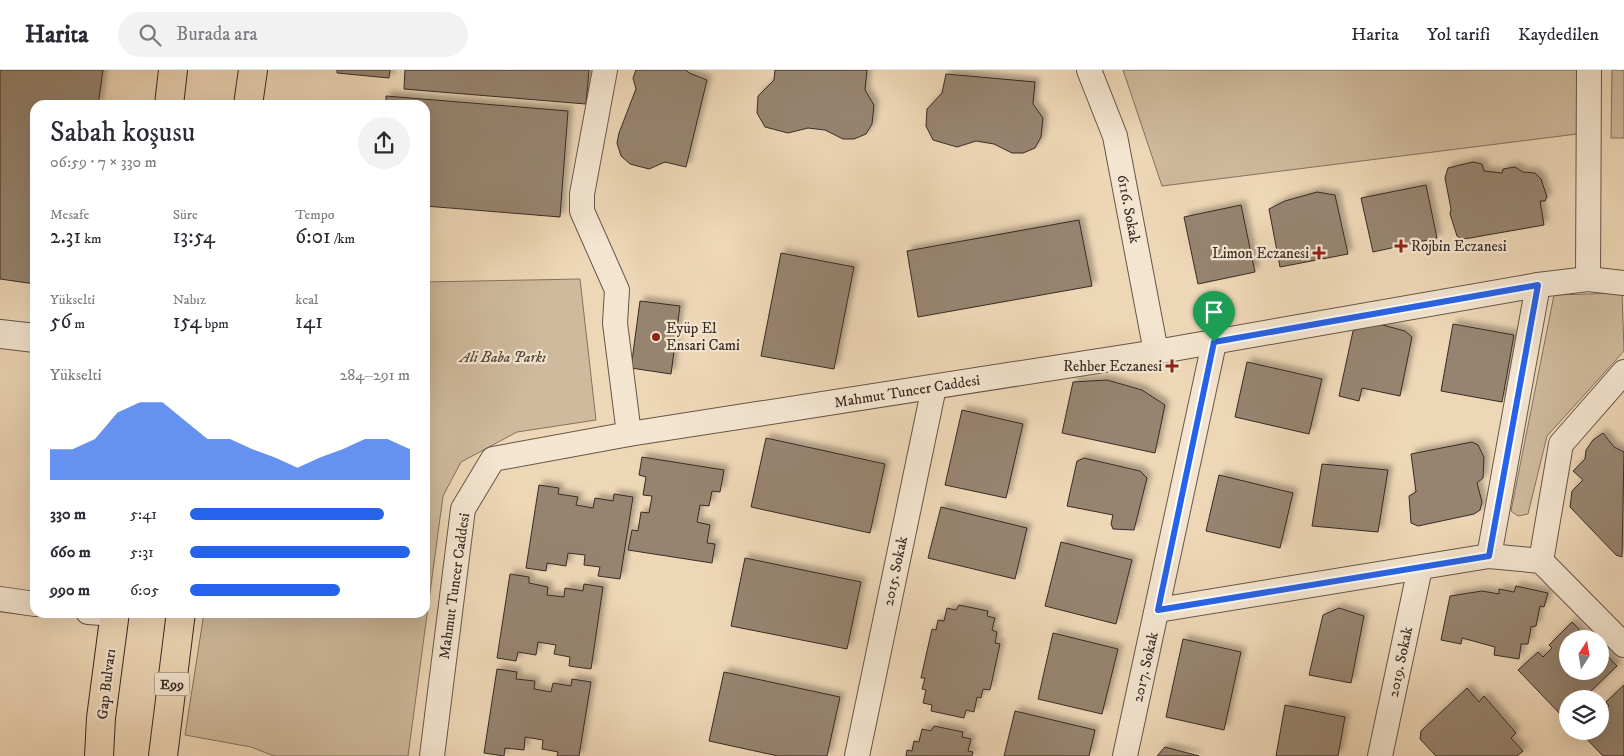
<!DOCTYPE html>
<html lang="tr">
<meta charset="utf-8">
<style>
:root{--surface:#fff;--page:#f2f2f3;--text:#2b2b33;--muted:#7c7c81;--line:#e1e1e2;--accent:#2563eb}
body{margin:0;font-family:"IM FELL DW Pica",serif;background:var(--page);color:var(--text);height:100vh;display:flex;flex-direction:column;font-size:19px;white-space:nowrap}
*{box-sizing:border-box;margin:0}
p{font-size:16px;color:var(--muted)}
.icon{flex:none;width:28px;height:28px;fill:none;stroke:currentColor;stroke-width:2;stroke-linecap:round;stroke-linejoin:round}
.map{position:relative;flex:1;overflow:hidden}
.sheet{position:absolute;left:30px;top:30px;width:400px;height:518px;display:flex;flex-direction:column;background:var(--surface);border-radius:15px;box-shadow:0 5px 20px #0002}
.sheet>*{flex:none}
.needle{width:32px;rotate:12deg}
.buttons{position:absolute;left:1559px;top:560px;display:grid;gap:10px}
.buttons a{display:grid;place-items:center;width:50px;height:50px;border-radius:50%;background:var(--surface);box-shadow:0 5px 20px #0002;font-size:25px}
.pin{position:absolute;display:grid;place-items:center;width:42px;height:42px;color:#fff;margin:-51px -21px;border-radius:50% 50% 50% 0;rotate:-45deg;box-shadow:0 0 5px #0007}
.pin .icon{rotate:45deg}
.round{display:grid;place-items:center;flex:none;width:52px;height:52px;border-radius:26px;background:var(--page)}
.overview{display:flex;align-items:center;justify-content:space-between;height:85px;padding:0 20px}
h1{font-size:28px;font-weight:600;line-height:38px}
.figures{display:grid;grid-template-columns:repeat(3,1fr);gap:8px;height:85px;padding:5px 20px}
.figures div{display:grid;align-content:center}
.figures b{font-size:21px;font-weight:600}
.figures small{font-size:14px;font-weight:400}
.figures p{font-size:14px}
.chart{height:140px;padding:10px 20px}
.chart p{display:flex;justify-content:space-between}
.chart svg{width:100%;height:90px;margin-top:5px;fill:var(--accent);opacity:.7}
ul{padding:0 20px;list-style:none;font-size:16px}
li{display:grid;grid-template-columns:80px 60px 1fr;align-items:center;height:38px}
li i{height:12px;border-radius:6px;background:var(--accent)}
header{display:flex;align-items:center;gap:30px;box-sizing:border-box;height:70px;padding:0 25px;background:var(--surface);border-bottom:1px solid var(--line)}
header strong{font-size:24px}
nav{display:flex;gap:28px;margin-inline-start:auto;font-size:18px}
.search{width:350px;height:45px;background:var(--page);display:flex;align-items:center;gap:12px;box-sizing:border-box;padding:0 18px;border-radius:28px;color:var(--muted);font-size:19px}
.map>svg:first-child{display:block}
.green{fill:#cfba9d;stroke:#847260}
.building{fill:#978470;stroke:#382b24;filter:url(#shadow)}
.lines{fill:none;stroke-linecap:round;stroke-linejoin:round}
.minor-casing{stroke:#665648;stroke-width:26}
.tertiary-casing{stroke:#665648;stroke-width:30}
.trunk-casing{stroke:#382b24;stroke-width:30}
.minor{stroke:#f4e5d0;stroke-width:24}
.tertiary{stroke:#f4e5d0;stroke-width:28}
.trunk{stroke:#eed7b6;stroke-width:28}
.route-casing{stroke:#fff;stroke-width:10}
.route{stroke:#2563eb;stroke-width:6}
.poi-dot{fill:#8f2418;stroke:#f4e5d0;stroke-width:2}
.labels{text-anchor:middle;stroke-width:4.5;stroke-linejoin:round;paint-order:stroke}
.shield{fill:#f4e5d0;stroke:#706358;stroke-width:1}
.shield-label{font-size:14px;font-weight:bold;fill:#382b24}
.street-label{font-size:15px;fill:#382b24;stroke:#f4e5d0}
.poi-label{font-size:15px;fill:#382b24;stroke:#f4e5d0;text-anchor:start}
.park-label{font-size:15px;font-style:italic;fill:#56483c;stroke:#f4e5d0}
</style>
<header>
<strong>Harita</strong>
<div class="search"><svg class="icon" aria-label="search" viewBox="0 0 24 24"><circle cx="10" cy="10" r="6"/><path d="M15 15l6 6"/></svg>Burada ara</div>
<nav><a>Harita</a><a>Yol tarifi</a><a>Kaydedilen</a></nav>
</header>
<div class="map">
<svg width="1624" height="686" viewBox="0 0 1624 686">
<defs>
<filter id="shadow"><feDropShadow dx="4.5" dy="-4.5" stdDeviation="2.5" flood-color="#0004"/></filter>
</defs>
<rect width="100%" height="100%" fill="#eed7b6"/>
<filter id="stains"><feTurbulence type="fractalNoise" baseFrequency=".004" numOctaves="4"/><feColorMatrix values="0 0 0 0 .2 0 0 0 0 .09 0 0 0 0 .02 0 0 0 .5 -.17"/></filter>
<radialGradient id="worn" r=".72"><stop offset=".6" stop-color="#630" stop-opacity="0"/><stop offset="1" stop-color="#630" stop-opacity=".3"/></radialGradient>
<g class="green">
<path d="M1123 0H1577V64L1162 116Z"/>
<path d="M1612 0H1624V68H1611Z"/>
<path d="M580 209 596 350 517 362 461 392 443 426 408 686H274L251 677 185 665 204 543 425 542V212Z"/>
<path d="M1622 223 1624 281 1547 366 1528 444 1518 446 1511 441 1554 225Z"/>
</g>
<g class="building">
<path d="M0 0H103L98 35H35V214L0 209Z"/>
<path d="M337 0H390L389 8 337 3Z"/>
<path d="M405 0H589L586 34 404 19Z"/>
<path d="M636 0H686L689 3 707 10 686 97 665 92 649 99 630 94 621 86 617 73 619 63 636 19 633 8Z"/>
<path d="M775 0H867L865 20 874 35 872 54 866 64 854 69H843L825 60 808 58 788 63 765 57 757 43 758 26 774 10Z"/>
<path d="M946 4 1035 12 1033 34 1043 48 1041 67 1035 78 1023 83H1012L994 74 976 71 957 77 933 70 926 56 927 39 942 23Z"/>
<path d="M386 26 568 41 560 147 425 136V35H386Z"/>
<path d="M1473 92 1482 94 1484 101 1502 103 1503 99 1515 97 1523 102 1535 103 1541 109 1547 127 1545 131H1540L1544 155 1470 168 1462 169 1457 166 1450 144 1451 139 1445 108 1448 98Z"/>
<path d="M1426 115 1437 168 1373 182 1361 128Z"/>
<path d="M1317 122 1335 125 1348 184 1280 197 1269 139 1285 131Z"/>
<path d="M1241 135 1255 202 1198 214 1184 147Z"/>
<path d="M1079 150 1092 216 918 247 907 181Z"/>
<path d="M781 183 854 197 834 299 761 286Z"/>
<path d="M640 231 680 236 671 304 631 298Z"/>
<path d="M1379 254 1405 261 1412 267 1400 326 1362 318 1359 331 1339 326 1353 261 1364 256Z"/>
<path d="M1453 254 1514 265 1502 332 1441 321Z"/>
<path d="M1247 292 1322 309 1309 364 1235 347Z"/>
<path d="M1107 310 1142 320 1165 335 1155 383 1062 363 1073 312Z"/>
<path d="M962 340 1023 354 1006 428 945 415Z"/>
<path d="M1603 363 1614 377 1624 382 1622 487 1616 485 1570 437 1572 421 1583 410 1573 401 1585 389 1586 380 1593 370Z"/>
<path d="M766 368 885 394 870 463 751 437Z"/>
<path d="M1472 372 1478 375 1484 387 1483 408 1477 413 1482 432 1480 440 1474 444 1418 456 1411 453 1409 426 1416 422 1411 384Z"/>
<path d="M642 387 724 400 720 422 712 421 709 436 700 435 697 452 710 455 707 473 715 474 712 493 628 480 632 460 638 461 641 442 649 443 652 426 643 425 646 407 639 405Z"/>
<path d="M1084 388 1140 401 1147 408 1134 460 1113 459 1111 454 1113 445 1067 436 1077 391Z"/>
<path d="M1322 394 1388 400 1378 462 1312 456Z"/>
<path d="M1219 405 1293 423 1280 478 1206 461Z"/>
<path d="M539 415 559 418 558 424 578 427 576 435 593 438 595 428 613 431 614 424 633 427 620 509 598 506 600 497 584 495 585 485 568 483 566 496 547 493 546 501 526 498Z"/>
<path d="M941 437 1027 458 1015 509 928 488Z"/>
<path d="M1061 472 1132 490 1116 554 1045 536Z"/>
<path d="M745 488 861 512 847 579 731 556Z"/>
<path d="M510 504 529 507V513L548 517 547 525 564 527 565 518 583 521 584 514 603 517 591 599 569 596 570 587 554 584 556 575 538 572 536 585 518 582 516 591 497 588Z"/>
<path d="M1516 516 1548 523 1544 537 1540 536 1536 556 1531 557 1528 574H1521L1519 589 1494 585 1495 577 1462 568 1461 574 1441 570 1450 526 1482 521 1499 524V519L1514 522Z"/>
<path d="M959 535 988 541 987 546 995 548 992 560 997 562 995 573 1000 574 990 620 983 619 981 628 977 627 974 642 966 640 964 648 931 641 932 635 923 633 926 620 922 619 925 608H921L932 559 936 560 938 550 944 551 947 538 956 540Z"/>
<path d="M1339 538 1364 546 1351 613 1309 605 1323 545Z"/>
<path d="M1572 552 1588 569H1568V601H1600V578L1617 596 1586 626 1581 620 1572 629H1568V641L1562 646 1518 600 1538 582 1543 587 1552 578 1549 575Z"/>
<path d="M1053 563 1118 579 1102 644 1038 629Z"/>
<path d="M1183 569 1241 582 1224 660 1166 647Z"/>
<path d="M497 599 517 602 516 609 535 611 534 619 551 622 553 613 571 616 572 609 591 612 579 686H557L558 682 542 679 543 670 525 667 524 680 505 678 504 686 484 683Z"/>
<path d="M724 602 840 627 827 686H778L709 671Z"/>
<path d="M1624 615V686H1603L1579 661H1600V644L1609 636 1606 632Z"/>
<path d="M1467 618 1479 632 1484 626 1516 663 1511 668 1523 681 1517 686H1436L1420 669 1421 661Z"/>
<path d="M1285 635 1345 647 1338 686H1276Z"/>
<path d="M1015 641 1095 660 1089 686H1004Z"/>
<path d="M934 656 963 662 962 667 971 669 968 681 973 682 972 686H906L907 680 912 681 914 671 919 672 922 659 931 661Z"/>
<path d="M1165 677 1199 686H1157Z"/>
</g>
<g class="lines">
<g class="minor-casing">
<g id="minor">
<path d="M605 0 582 124V141L617 220 615 253 629 364"/>
<path d="M1089 0 1115 66 1156 282"/>
<path d="M1588 209 1589 0"/>
<path d="M1489 486 1538 215"/>
<path d="M1541 491 1561 374 1624 302"/>
<path d="M0 529 35 534"/>
<path d="M1158 540 1489 486 1541 491 1624 575"/>
<path d="M88 542 115 544"/>
<path d="M432 686 463 439 493 389 629 364 1156 282 1538 215 1588 209 1624 213"/>
<path d="M857 686 934 317"/>
<path d="M1125 686 1214 273"/>
<path d="M1380 686 1420 498"/>
</g>
</g>
<g class="tertiary-casing">
<path id="tertiary" d="M0 264 35 268"/>
</g>
<g class="trunk-casing">
<g id="trunk">
<path d="M169 35 173 0"/>
<path d="M248 35 253 0"/>
<path d="M99 686 101 648 115 542"/>
<path d="M163 686 181 542"/>
</g>
</g>
<use href="#minor" class="minor"/>
<use href="#tertiary" class="tertiary"/>
<use href="#trunk" class="trunk"/>
</g>
<g class="lines">
<g class="route-casing">
<path id="route" d="M1538 215 1489 486 1158 540 1214 272Z"/>
</g>
<use href="#route" class="route"/>
</g>
<g class="poi-dot">
<path d="M1398.5 168.5h5v5h5v5h-5v5h-5v-5h-5v-5h5z"/>
<path d="M1316.5 175.5h5v5h5v5h-5v5h-5v-5h-5v-5h5z"/>
<circle cx="656" cy="267" r="5"/>
<path d="M1169.5 288.5h5v5h5v5h-5v5h-5v-5h-5v-5h5z"/>
</g>
<g class="labels">
<rect class="shield" x="154.5" y="602.5" width="35" height="23" rx="4"/>
<g class="shield-label">
<text x="172" y="619">E99</text>
</g>
<g class="street-label">
<text transform="translate(1129 139) rotate(79)" y="5">6116. Sokak</text>
<text transform="translate(907 321) rotate(-9)" y="5">Mahmut Tuncer Caddesi</text>
<text transform="translate(895 501) rotate(-78)" y="5">2015. Sokak</text>
<text transform="translate(454 516) rotate(-82)" y="5">Mahmut Tuncer Caddesi</text>
<text transform="translate(1400 592) rotate(-78)" y="5">2019. Sokak</text>
<text transform="translate(1145 597) rotate(-77)" y="5">2017. Sokak</text>
<text transform="translate(106 614) rotate(-83)" y="5">Gap Bulvarı</text>
</g>
<g class="poi-label">
<text x="1411" y="181">Rojbin Eczanesi</text>
<text x="1309" y="188" text-anchor="end">Limon Eczanesi</text>
<text x="666" y="263">Eyüp El<tspan x="666" dy="17">Ensari Cami</tspan></text>
<text x="1162" y="301" text-anchor="end">Rehber Eczanesi</text>
</g>
<g class="park-label">
<text x="503" y="292">Ali Baba Parkı</text>
</g>
</g>
<rect width="100%" height="100%" filter="url(#stains)"/>
<rect width="100%" height="100%" fill="url(#worn)"/>
</svg>
<div class="buttons">
<a><svg class="needle" viewBox="-14 -14 28 28"><path d="M0-13l5 13h-10z" fill="#e53935"/><path d="M0 13l5-13h-10z" fill="#7c7c81"/></svg></a>
<a><svg class="icon" aria-label="layers" viewBox="0 0 24 24"><path d="M12 4l9 5-9 5-9-5zM3 14l9 5 9-5"/></svg></a>
</div>
<div class="pin" style="left:1214px;top:272px;background:#1e9e55"><svg class="icon" aria-label="arrive" viewBox="0 0 24 24"><path d="M6 21V4h12l-3 4 3 4H6"/></svg></div>
<section class="sheet">
<div class="overview"><div><h1>Sabah koşusu</h1><p>06:59 · 7 × 330 m</p></div><a class="round"><svg class="icon" aria-label="share" viewBox="0 0 24 24"><path d="M12 15V3M7 8l5-5 5 5M5 13v7h14v-7"/></svg></a></div>
<div class="figures">
<div><p>Mesafe</p><b>2.31<small> km</small></b></div>
<div><p>Süre</p><b>13:54</b></div>
<div><p>Tempo</p><b>6:01<small> /km</small></b></div>
</div>
<div class="figures">
<div><p>Yükselti</p><b>56<small> m</small></b></div>
<div><p>Nabız</p><b>154<small> bpm</small></b></div>
<div><p>kcal</p><b>141</b></div>
</div>
<div class="chart"><p><span>Yükselti</span>284–291 m</p>
<svg viewBox="0 0 160 44" preserveAspectRatio="none"><path d="M0 44V29L10 29L20 24L30 11L40 6L50 6L60 15L70 24L80 24L90 29L100 33L110 38L120 33L130 29L140 24L150 24L160 29V44z"/></svg>
</div>
<ul>
<li><b>330 m</b>5:41<i style="width:88%"></i></li>
<li><b>660 m</b>5:31<i style="width:100%"></i></li>
<li><b>990 m</b>6:05<i style="width:68%"></i></li>
</ul>
</section>
</div>
